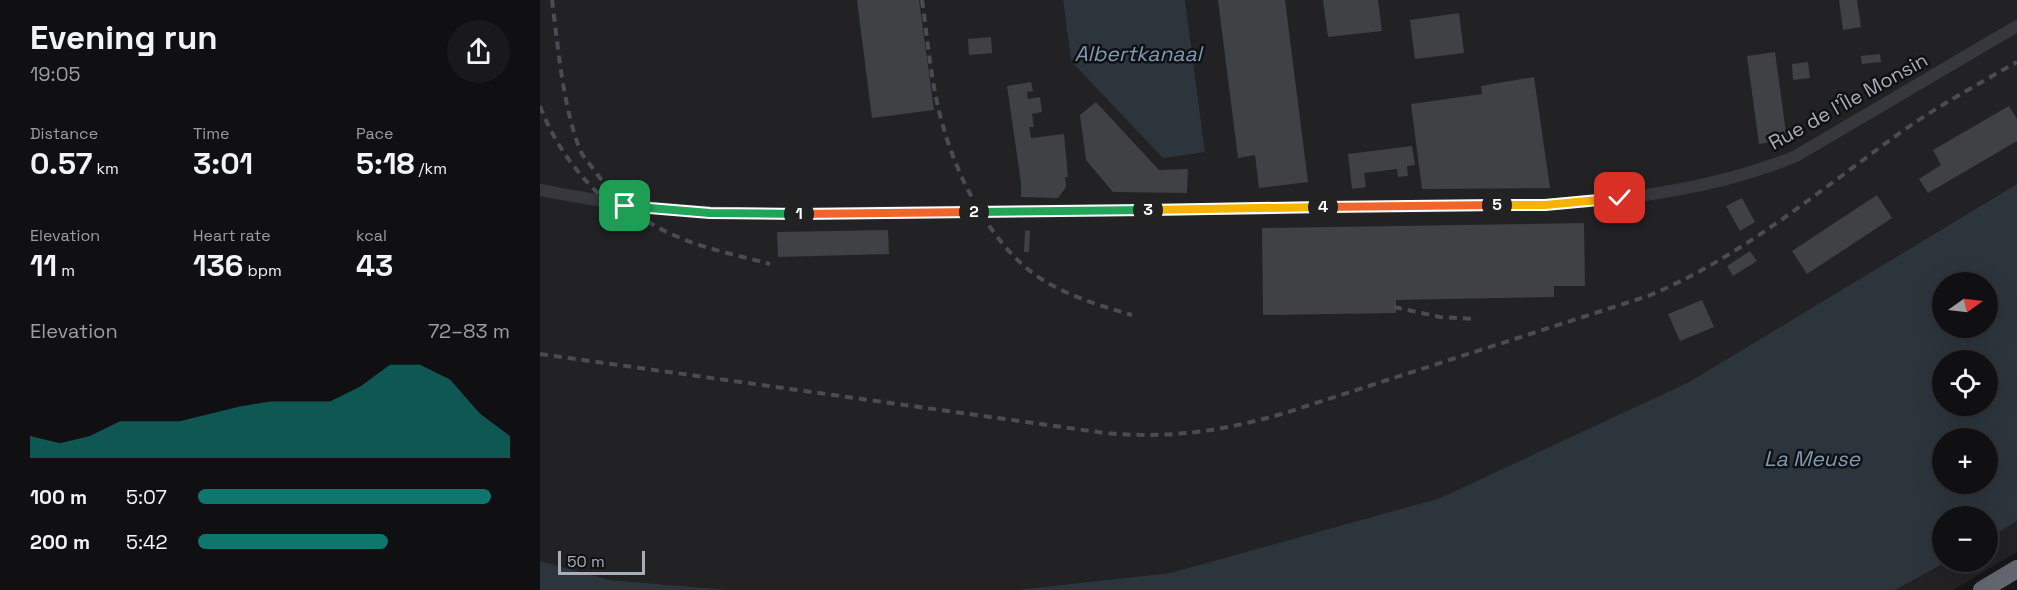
<!DOCTYPE html>
<meta charset="utf-8">
<style>
:root{--surface:#101012;--page:#19191b;--text:#f1f3f6;--muted:#9c9d9f;--line:#303032;--accent:#0f766e}
body{margin:0;font-family:"Space Grotesk",sans-serif;background:var(--page);color:var(--text);height:100vh;display:flex;flex-direction:column;font-size:22px;white-space:nowrap}
*{box-sizing:border-box;margin:0}
p{font-size:20px;color:var(--muted)}
.icon{flex:none;width:33px;height:33px;fill:none;stroke:currentColor;stroke-width:2;stroke-linecap:round;stroke-linejoin:round}
.map{position:relative;flex:1;overflow:hidden}
.sheet{display:flex;flex-direction:column;background:var(--surface);width:540px}
.sheet>*{flex:none}
.needle{width:39px;rotate:76deg}
.fabs{position:absolute;left:1392px;top:272px;display:grid;gap:12px}
.fabs a{display:grid;place-items:center;width:66px;height:66px;border-radius:50%;background:var(--surface);box-shadow:0 6px 24px #0002,0 0 0 2px var(--line);font-size:30px}
.scale{position:absolute;left:18px;bottom:15px;width:87px;box-sizing:border-box;padding-left:6px;border:3px solid #a8adb8;border-top:0;font-size:16px;line-height:21px;white-space:nowrap;color:#a8adb8;-webkit-text-stroke:4px #111113;paint-order:stroke}
.pin{position:absolute;display:grid;place-items:center;width:51px;height:51px;color:#fff;margin:-26px;border-radius:12px;box-shadow:0 3px 9px #0006}
.km{position:absolute;width:30px;height:30px;margin:-15px;border-radius:50%;background:#222;color:#fff;font-size:16px;line-height:30px;text-align:center}
.round{display:grid;place-items:center;flex:none;width:63px;height:63px;border-radius:32px;background:var(--page)}
.summary{display:flex;align-items:center;justify-content:space-between;height:102px;padding:0 30px}
h1{font-size:33px;font-weight:700;line-height:45px}
.stats{display:grid;grid-template-columns:repeat(3,1fr);gap:9px;height:102px;padding:6px 30px}
.stats div{display:grid;align-content:center}
.stats b{font-size:30px;font-weight:700}
.stats small{font-size:16px;font-weight:400}
.stats p{font-size:16px}
.chart{height:168px;padding:12px 30px}
.chart p{display:flex;justify-content:space-between}
.chart svg{width:100%;height:108px;margin-top:6px;fill:var(--accent);opacity:.7}
ul{padding:0 30px;list-style:none;font-size:20px}
li{display:grid;grid-template-columns:96px 72px 1fr;align-items:center;height:45px}
li i{height:15px;border-radius:8px;background:var(--accent)}
main{display:flex;flex:1;min-height:0}
.map>svg:first-child{display:block}
.built{fill:#222225}
.water{fill:#2c353c;fill-rule:evenodd}
.building{fill:#404145}
.lines{fill:none;stroke-linecap:round;stroke-linejoin:round}
.minor{stroke:#37383d;stroke-width:12}
.highway{stroke:#63666e;stroke-width:18}
.rail{stroke:#4a4c52;stroke-width:4;stroke-dasharray:8 6;stroke-linecap:butt}
.split-1-casing{stroke:#fff;stroke-width:12}
.split-2-casing{stroke:#fff;stroke-width:12}
.split-3-casing{stroke:#fff;stroke-width:12}
.split-4-casing{stroke:#fff;stroke-width:12}
.split-5-casing{stroke:#fff;stroke-width:12}
.split-6-casing{stroke:#fff;stroke-width:12}
.split-1{stroke:#22a559;stroke-width:8}
.split-2{stroke:#f0652b;stroke-width:8}
.split-3{stroke:#22a559;stroke-width:8}
.split-4{stroke:#f5b400;stroke-width:8}
.split-5{stroke:#f0652b;stroke-width:8}
.split-6{stroke:#f5b400;stroke-width:8}
.labels{text-anchor:middle;stroke-width:5;stroke-linejoin:round;paint-order:stroke}
.street-label{font-size:20px;fill:#a8adb8;stroke:#111113}
.water-label{font-size:21px;font-style:italic;fill:#7f9bb3;stroke:#111113}
</style>
<main>
<section class="sheet">
<div class="summary"><div><h1>Evening run</h1><p>19:05</p></div><a class="round"><svg class="icon" aria-label="share" viewBox="0 0 24 24"><path d="M12 15V3M7 8l5-5 5 5M5 13v7h14v-7"/></svg></a></div>
<div class="stats">
<div><p>Distance</p><b>0.57<small> km</small></b></div>
<div><p>Time</p><b>3:01</b></div>
<div><p>Pace</p><b>5:18<small> /km</small></b></div>
</div>
<div class="stats">
<div><p>Elevation</p><b>11<small> m</small></b></div>
<div><p>Heart rate</p><b>136<small> bpm</small></b></div>
<div><p>kcal</p><b>43</b></div>
</div>
<div class="chart"><p><span>Elevation</span>72–83 m</p>
<svg viewBox="0 0 160 44" preserveAspectRatio="none"><path d="M0 44V35L10 38L20 35L30 29L40 29L50 29L60 26L70 23L80 21L90 21L100 21L110 15L120 6L130 6L140 12L150 26L160 35V44z"/></svg>
</div>
<ul>
<li><b>100 m</b>5:07<i style="width:94%"></i></li>
<li><b>200 m</b>5:42<i style="width:61%"></i></li>
</ul>
</section>
<div class="map">
<svg width="1477" height="590" viewBox="0 0 1477 590">
<rect width="100%" height="100%" fill="#161618"/>
<g class="built">
<path d="M0 0H523L531 62 665 152 645 0H1477V184L1149 382 900 498 630 573 475 590H189L70 580 0 561Z"/>
<path d="M1477 521V552L1413 590H1355L1408 561H1448V539Z"/>
</g>
<g class="water">
<path d="M523 0H645L665 152 623 158 531 61Z"/>
<path d="M1477 184V521L1448 539V516H1402V561H1408L1355 590H475L630 573 900 498 1149 382ZM1402 282H1448V327H1402ZM1402 360H1448V405H1402ZM1402 438H1448V483H1402Z"/>
<path d="M0 561 70 580 189 590H0Z"/>
</g>
<g class="building">
<path d="M317 0H379L394 110 332 118Z"/>
<path d="M678 0H745L768 182 719 188 715 155 698 158Z"/>
<path d="M783 0H838L842 31 788 37Z"/>
<path d="M1299 0H1317L1321 27 1303 30Z"/>
<path d="M919 13 924 53 875 59 870 20Z"/>
<path d="M451 37 452 53 429 55 428 39Z"/>
<path d="M1235 52 1247 140 1219 144 1207 56Z"/>
<path d="M1340 54 1341 62 1322 64 1321 56Z"/>
<path d="M1268 62 1270 78 1253 80 1252 64Z"/>
<path d="M994 77 1010 188 882 189 871 104 942 94 941 86Z"/>
<path d="M491 82 493 91 487 92 488 99 500 97 502 112 492 114 494 127H489L491 138 524 134 528 177H525L526 187 518 198 481 197V183L467 86Z"/>
<path d="M556 102 619 170 648 169 647 193 573 192 546 160 540 115Z"/>
<path d="M1469 106 1477 119V141L1388 193 1379 179 1401 165 1393 150Z"/>
<path d="M872 146 875 165 867 166 868 176 858 177 857 169 824 173 826 187 812 189 808 154Z"/>
<path d="M1337 195 1352 218 1267 274 1252 251Z"/>
<path d="M1202 198 1215 222 1200 231 1186 206Z"/>
<path d="M1044 223 1045 286H1014V297L856 300V313L723 315 722 228Z"/>
<path d="M348 230 349 254 238 257 237 232Z"/>
<path d="M485 230 490 231 489 252H484Z"/>
<path d="M1210 251 1217 261 1193 276 1187 266Z"/>
<path d="M1162 300 1174 327 1140 341 1128 314Z"/>
</g>
<g class="lines">
<path class="minor" d="M0 190C74 205 147 213 223 214L1005 205C1091 199 1176 189 1256 156L1477 26"/>
<path class="highway" d="M1442 590 1477 569"/>
<g class="rail">
<path d="M12 0C18 46 23 109 41 152 44 158 50 164 54 170 77 202 106 225 143 239 170 250 201 256 230 264"/>
<path d="M382 0C388 42 391 85 403 126 418 180 454 250 503 280 531 297 561 306 592 315"/>
<path d="M0 106C18 154 52 194 94 222"/>
<path d="M854 307 900 317 937 319"/>
<path d="M0 354 565 433C629 439 683 431 745 413L1108 296C1198 259 1275 194 1353 138 1392 109 1435 86 1477 62"/>
</g>
</g>
<g class="lines">
<g class="split-1-casing">
<path id="split-1" d="M85 206 170 213 259 214"/>
</g>
<g class="split-2-casing">
<path id="split-2" d="M259 214 434 212"/>
</g>
<g class="split-3-casing">
<path id="split-3" d="M434 212 608 210"/>
</g>
<g class="split-4-casing">
<path id="split-4" d="M608 210 783 207"/>
</g>
<g class="split-5-casing">
<path id="split-5" d="M783 207 957 205"/>
</g>
<g class="split-6-casing">
<path id="split-6" d="M957 205H1005L1080 198"/>
</g>
<use href="#split-1" class="split-1"/>
<use href="#split-2" class="split-2"/>
<use href="#split-3" class="split-3"/>
<use href="#split-4" class="split-4"/>
<use href="#split-5" class="split-5"/>
<use href="#split-6" class="split-6"/>
</g>
<g class="labels">
<g class="street-label">
<text transform="translate(1308 101) rotate(-29)" y="7">Rue de l'Île Monsin</text>
</g>
<g class="water-label">
<text x="598" y="61">Albertkanaal</text>
<text x="1272" y="466">La Meuse</text>
</g>
</g>
</svg>
<div class="fabs">
<a><svg class="needle" viewBox="-14 -14 28 28"><path d="M0-13l5 13h-10z" fill="#e53935"/><path d="M0 13l5-13h-10z" fill="#9c9d9f"/></svg></a>
<a><svg class="icon" aria-label="locate" viewBox="0 0 24 24"><circle cx="12" cy="12" r="6"/><path d="M12 2v4M12 18v4M2 12h4M18 12h4"/></svg></a>
<a>+</a>
<a>−</a>
</div>
<div class="scale">50 m</div>
<div class="pin" style="left:85px;top:206px;background:#1e9e55"><svg class="icon" aria-label="arrive" viewBox="0 0 24 24"><path d="M6 21V4h12l-3 4 3 4H6"/></svg></div>
<div class="pin" style="left:1080px;top:198px;background:#d93025"><svg class="icon" aria-label="check" viewBox="0 0 24 24"><path d="M5 12l5 5 9-10"/></svg></div>
<b class="km" style="left:259px;top:214px">1</b>
<b class="km" style="left:434px;top:212px">2</b>
<b class="km" style="left:608px;top:210px">3</b>
<b class="km" style="left:783px;top:207px">4</b>
<b class="km" style="left:957px;top:205px">5</b>
</div>
</main>
